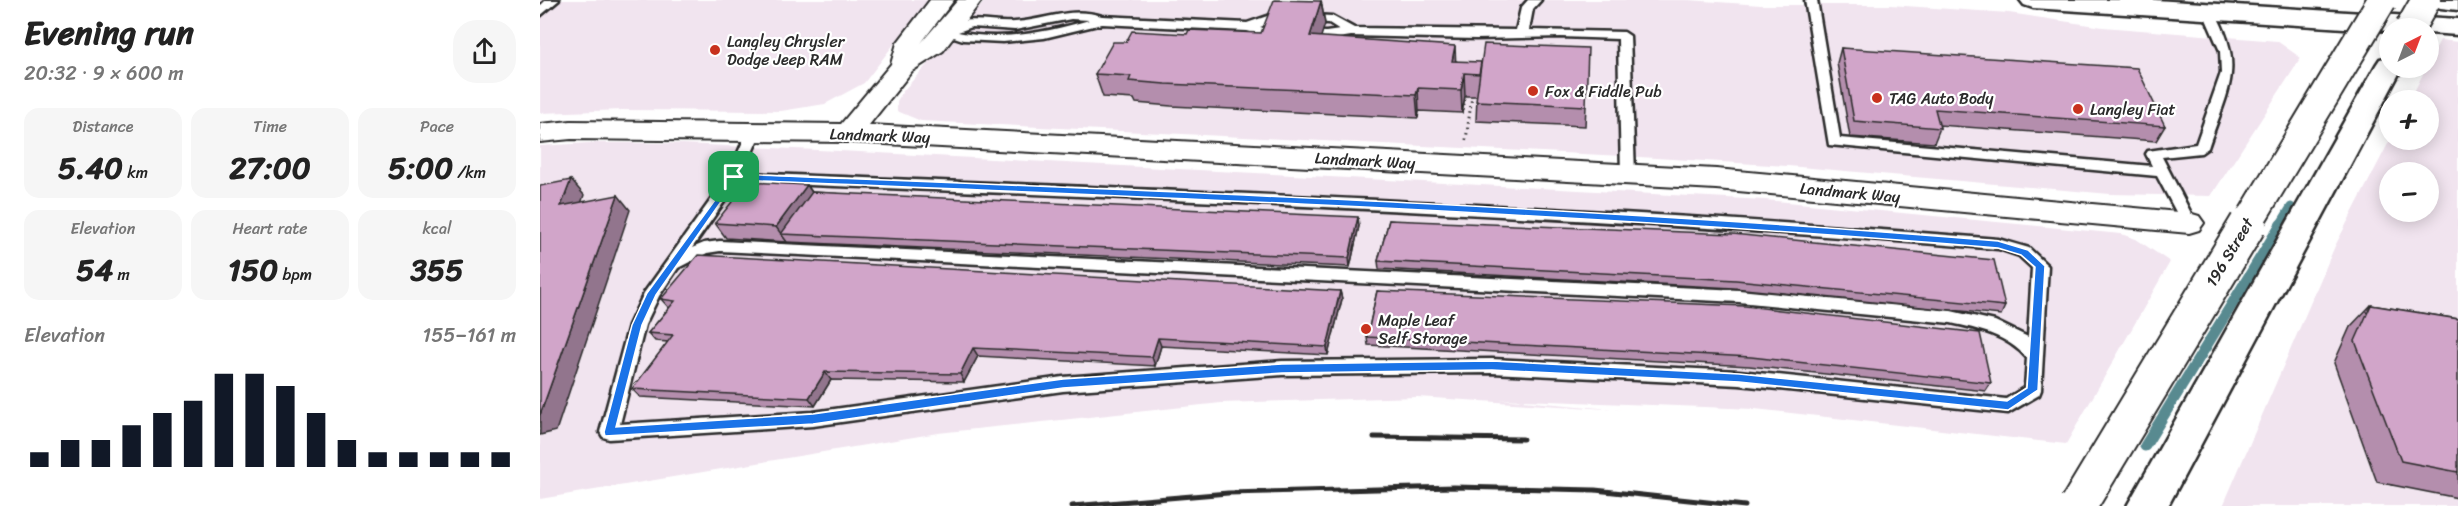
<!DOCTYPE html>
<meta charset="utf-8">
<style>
:root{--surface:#fff;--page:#f6f6f6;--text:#222;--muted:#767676;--accent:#111827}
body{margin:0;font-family:Sriracha,sans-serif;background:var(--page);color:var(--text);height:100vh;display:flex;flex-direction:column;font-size:22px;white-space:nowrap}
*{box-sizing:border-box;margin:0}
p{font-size:20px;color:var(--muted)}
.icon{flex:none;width:33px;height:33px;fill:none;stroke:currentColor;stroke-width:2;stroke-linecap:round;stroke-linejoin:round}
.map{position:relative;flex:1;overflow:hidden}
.sheet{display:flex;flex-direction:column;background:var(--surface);width:540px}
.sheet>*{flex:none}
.needle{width:39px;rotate:42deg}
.buttons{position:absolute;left:1839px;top:18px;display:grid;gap:12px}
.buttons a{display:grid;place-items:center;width:60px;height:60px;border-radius:50%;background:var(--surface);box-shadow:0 3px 15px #0003;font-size:30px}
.pin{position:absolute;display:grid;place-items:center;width:51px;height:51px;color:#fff;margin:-26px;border-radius:12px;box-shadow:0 3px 9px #0006}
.round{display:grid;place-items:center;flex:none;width:63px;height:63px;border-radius:24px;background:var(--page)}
.headline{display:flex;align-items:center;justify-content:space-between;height:102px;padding:0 24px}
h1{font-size:33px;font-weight:700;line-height:45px}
.figures{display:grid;grid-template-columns:repeat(3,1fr);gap:9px;height:102px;padding:6px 24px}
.figures div{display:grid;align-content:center;border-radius:15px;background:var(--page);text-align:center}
.figures b{font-size:30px;font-weight:700}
.figures small{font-size:16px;font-weight:400}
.figures p{font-size:16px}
.chart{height:168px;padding:12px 24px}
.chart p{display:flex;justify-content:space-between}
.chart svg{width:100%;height:108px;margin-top:6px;stroke:var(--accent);stroke-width:6}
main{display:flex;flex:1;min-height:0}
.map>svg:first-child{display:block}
.built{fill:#f1e4ef;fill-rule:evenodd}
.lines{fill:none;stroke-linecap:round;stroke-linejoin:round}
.stream-far1{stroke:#598a90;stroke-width:9}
.stream{stroke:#598a90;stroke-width:11}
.service-casing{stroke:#2b2b2b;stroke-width:5}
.minor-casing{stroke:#2b2b2b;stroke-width:4}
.secondary-casing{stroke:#2b2b2b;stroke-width:5}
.trunk-casing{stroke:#2b2b2b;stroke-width:5}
.path{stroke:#2b2b2b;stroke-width:3;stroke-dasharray:1.5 4;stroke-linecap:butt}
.service{fill:#fff;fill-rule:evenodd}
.minor{fill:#fff;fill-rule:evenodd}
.secondary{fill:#fff;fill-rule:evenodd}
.trunk{fill:#fff;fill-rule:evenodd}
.rail{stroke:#2b2b2b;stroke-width:5}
.secondary-bridge-far1-casing{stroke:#2b2b2b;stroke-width:32;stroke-linecap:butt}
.secondary-bridge-casing{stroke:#2b2b2b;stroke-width:40;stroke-linecap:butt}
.secondary-bridge-far1{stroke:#fff;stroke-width:28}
.secondary-bridge{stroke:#fff;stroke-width:36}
.wall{fill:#b48ead;stroke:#2b2b2b;stroke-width:1.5}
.shaded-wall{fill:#92748d;stroke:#2b2b2b;stroke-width:1.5}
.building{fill:#d1a5c9;stroke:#2b2b2b;stroke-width:1.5}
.route{fill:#1a73e8;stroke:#fff;stroke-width:1.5;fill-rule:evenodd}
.poi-dot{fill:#c8321e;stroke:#fff;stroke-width:2}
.labels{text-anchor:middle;stroke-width:4.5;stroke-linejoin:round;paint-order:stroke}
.poi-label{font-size:16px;fill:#2b2b2b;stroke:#fff;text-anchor:start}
.street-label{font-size:16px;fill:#2b2b2b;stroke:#fff}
</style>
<main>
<section class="sheet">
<div class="headline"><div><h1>Evening run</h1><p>20:32 · 9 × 600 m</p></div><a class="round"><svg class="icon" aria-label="share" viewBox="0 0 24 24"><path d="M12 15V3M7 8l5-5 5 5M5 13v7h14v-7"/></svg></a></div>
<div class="figures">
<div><p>Distance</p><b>5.40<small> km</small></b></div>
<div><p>Time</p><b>27:00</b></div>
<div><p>Pace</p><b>5:00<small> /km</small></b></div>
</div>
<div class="figures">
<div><p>Elevation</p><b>54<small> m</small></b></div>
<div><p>Heart rate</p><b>150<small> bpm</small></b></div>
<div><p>kcal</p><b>355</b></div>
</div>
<div class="chart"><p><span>Elevation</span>155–161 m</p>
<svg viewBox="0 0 160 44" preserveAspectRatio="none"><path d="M5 44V38M15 44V33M25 44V33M35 44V27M45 44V22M55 44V17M65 44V6M75 44V6M85 44V11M95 44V22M105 44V33M115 44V38M125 44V38M135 44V38M145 44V38M155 44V38"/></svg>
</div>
</section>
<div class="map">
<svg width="1918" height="506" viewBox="0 0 1918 506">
<rect width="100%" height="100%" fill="#fff"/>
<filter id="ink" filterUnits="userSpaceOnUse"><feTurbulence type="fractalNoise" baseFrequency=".0167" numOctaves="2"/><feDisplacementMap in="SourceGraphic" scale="12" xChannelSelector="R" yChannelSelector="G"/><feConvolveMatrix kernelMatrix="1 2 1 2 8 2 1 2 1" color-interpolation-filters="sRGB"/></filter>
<g filter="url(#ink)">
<g class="built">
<path d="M0 0H388L324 83 285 104 241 111 83 110 0 113Z"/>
<path d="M446 0H1148L1221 5H1350L1469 13 1563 27 1737 41 1761 58 1671 196 1570 194 1248 166 1083 156 381 121 357 111V101L363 91Z"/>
<path d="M1900 40 1918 42V506H1683L1795 246 1850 140H1888V100H1870ZM1850 172H1888V212H1850Z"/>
<path d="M49 143H121L300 151 1225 200 1581 234 1596 239 1630 262 1526 444 1215 409 959 399 1082 410 877 397 681 403 398 433 0 499V146Z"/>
</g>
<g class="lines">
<path class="stream-far1" d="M1740 225 1751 207"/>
<path class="stream" d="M1605 446 1741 224"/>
<g class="service-casing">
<g id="service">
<path d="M6 0H19L0 16V6Z"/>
<path d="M988 0H1001L993 9 989 30 1084 32 1090 36 1095 174 1093 177 1088 179 1081 174 1078 39 1021 37 936 39 811 36 786 40 727 37 707 31 562 24 504 38 463 42 423 40 399 32C420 12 450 24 475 22 506 20 531 6 562 16L707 23 736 13 792 16 814 28 976 30 981 8ZM531 19 549 20C508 32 460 42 418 32L432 27 475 30ZM737 21 789 23 800 30 786 32 728 29 720 27Z"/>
<path d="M1265 0H1277L1300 138 1612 166 1606 154 1608 151 1656 144 1681 73 1680 51 1663 12 1665 9H1673C1707 67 1687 91 1668 148L1661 153 1622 157 1656 223 1654 227H1644L1617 176 1289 145Z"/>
<path d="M214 128 221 132 203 173C622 190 1040 205 1458 239L1489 248 1508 266 1501 390 1499 395 1468 413 1199 385 952 373 742 375 523 391 273 426 69 439 63 437 60 432 89 325 104 293 188 176 207 132ZM198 182C618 199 1038 215 1458 249L1479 256 1492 268 1488 337 1455 321 1411 311 1199 290 180 241 164 243 152 248ZM180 251 1199 302 1411 323C1439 329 1467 335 1487 358L1485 387 1466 399 1199 371 952 359 742 361 523 377 273 412 80 424 105 325 119 296 138 268 167 253Z"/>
</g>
</g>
<g class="minor-casing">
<path id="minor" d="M390 0H414L381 43 418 0H442L403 51 372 71 329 125 1176 169 1649 213 1659 216 1664 223 1659 230 1649 233 1176 189 308 142 31 139 0 142V124L31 121 301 124 351 64 357 43Z"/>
</g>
<g class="secondary-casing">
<path id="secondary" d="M1850 57V68H1862L1628 506H1587L1836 65 1840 59Z"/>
</g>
<g class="trunk-casing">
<g id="trunk">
<path d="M1480 0H1615L1918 19V35L1888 33V28L1850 31 1493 8 1484 5Z"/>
<path d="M1871 0H1918V10L1875 5Z"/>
</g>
</g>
<path class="path" d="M926 140 932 96"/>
<use href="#service" class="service"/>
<use href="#minor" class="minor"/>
<use href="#secondary" class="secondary"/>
<use href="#trunk" class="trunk"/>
<g class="rail">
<path d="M834 437 983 439"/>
<path d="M532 506 688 493 914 487 1055 490 1205 506"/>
</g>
<g class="secondary-bridge-far1-casing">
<g id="secondary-bridge-far1">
<path d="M1870 28 1886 0"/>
<path d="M1707 225 1842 0"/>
</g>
</g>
<g class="secondary-bridge-casing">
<path id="secondary-bridge" d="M1538 506 1708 224"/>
</g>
<use href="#secondary-bridge-far1" class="secondary-bridge-far1"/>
<use href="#secondary-bridge" class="secondary-bridge"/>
</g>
<g class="wall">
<path d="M781 1 785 24 780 37 916 61 1046 106 1045 126 936 121 937 96H925L922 113 879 111 878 118 631 106 596 103 594 99 563 97 555 74 586 42 647 34 721 33Z"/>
<path d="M1301 48 1625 126 1616 141 1399 125 1400 128 1394 143 1310 137 1297 63Z"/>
<path d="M267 185 272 192 819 226 810 267 247 242 186 238 175 223Z"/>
<path d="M849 220 1465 306 1461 315 1194 288 839 269 838 261Z"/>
<path d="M800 291 802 299 788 355 621 346 615 366 438 356 424 382 291 380 275 406 100 397 92 389 128 342 115 341 108 333 129 308 121 299Z"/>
<path d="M837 291 1451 383 1446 391 1209 366 828 345 827 337Z"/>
<path d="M1831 305 1918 319V498L1837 482 1794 363 1810 327Z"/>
</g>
<g class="shaded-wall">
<path d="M781 1 785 24 774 59 770 36Z"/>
<path d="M915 46 916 68 912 61Z"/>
<path d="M924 73 925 96 922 113 921 90Z"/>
<path d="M878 88 879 111 878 118 876 95Z"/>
<path d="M31 180 44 195 35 221 21 206Z"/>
<path d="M267 185 277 200 241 234 247 242 236 227Z"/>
<path d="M78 195 90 210 16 431 0 435V415Z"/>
<path d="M818 217 819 226 810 267 809 258Z"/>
<path d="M800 291 802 299 788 355 787 347Z"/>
<path d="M618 338 621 346 615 366 612 357Z"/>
<path d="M433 348 438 356 424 382 420 374Z"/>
<path d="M285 372 291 380 275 406 269 398Z"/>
</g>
<g class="building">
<path d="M734 0 781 1 770 36 915 46 912 61 941 62 939 74 924 73 921 90 878 88 876 95 625 84 589 81 591 76 555 74 573 42H586L592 31 647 34 649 30 721 33Z"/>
<path d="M944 44 1048 48 1046 106 936 101Z"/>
<path d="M1301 48 1597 68 1625 126 1395 109 1400 128 1314 121Z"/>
<path d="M31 180 21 206 78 195 0 415V186Z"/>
<path d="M208 182 267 185 236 227 175 223Z"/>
<path d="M272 192 818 217 809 258 241 234Z"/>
<path d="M849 220 1193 234 1454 260 1465 306 1196 280 838 261Z"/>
<path d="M158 255 800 291 787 347 618 338 612 357 433 348 420 374 285 372 269 398 92 389 133 335 108 333 135 301 121 299Z"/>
<path d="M837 291 1205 306 1440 333 1451 383 1211 357 827 337Z"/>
<path d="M1831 305 1918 319V472L1861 461 1815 341Z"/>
</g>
</g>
<path class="route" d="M194 174C616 191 1037 206 1458 241L1488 250 1505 266 1498 390 1468 410 1199 382 952 370 742 373 523 388 273 424 65 436 64 432 92 325 107 293ZM196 180C617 197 1038 213 1458 248L1481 255 1495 267 1487 388 1467 401 1199 374 952 361 742 364 523 379 273 414 76 427 102 325 116 295Z"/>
<g class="poi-dot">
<circle cx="175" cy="50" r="6"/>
<circle cx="993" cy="91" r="6"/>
<circle cx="1337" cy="98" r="6"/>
<circle cx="1538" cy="109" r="6"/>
<circle cx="826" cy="329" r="6"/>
</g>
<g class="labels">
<g class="poi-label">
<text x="187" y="47">Langley Chrysler<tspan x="187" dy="18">Dodge Jeep RAM</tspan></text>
<text x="1005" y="97">Fox &amp; Fiddle Pub</text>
<text x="1349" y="104">TAG Auto Body</text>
<text x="1550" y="115">Langley Fiat</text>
<text x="838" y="326">Maple Leaf<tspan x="838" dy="18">Self Storage</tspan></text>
</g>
<g class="street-label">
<text transform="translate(340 135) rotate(2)" y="6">Landmark Way</text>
<text transform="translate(825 160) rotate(3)" y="6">Landmark Way</text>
<text transform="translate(1310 192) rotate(5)" y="6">Landmark Way</text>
<text transform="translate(1689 252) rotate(-59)" y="6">196 Street</text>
</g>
</g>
</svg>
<div class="buttons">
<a><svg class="needle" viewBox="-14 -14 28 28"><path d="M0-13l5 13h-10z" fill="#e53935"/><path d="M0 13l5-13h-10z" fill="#767676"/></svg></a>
<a>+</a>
<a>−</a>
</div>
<div class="pin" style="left:194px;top:177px;background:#1e9e55"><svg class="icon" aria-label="arrive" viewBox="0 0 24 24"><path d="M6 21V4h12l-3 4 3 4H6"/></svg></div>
</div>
</main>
